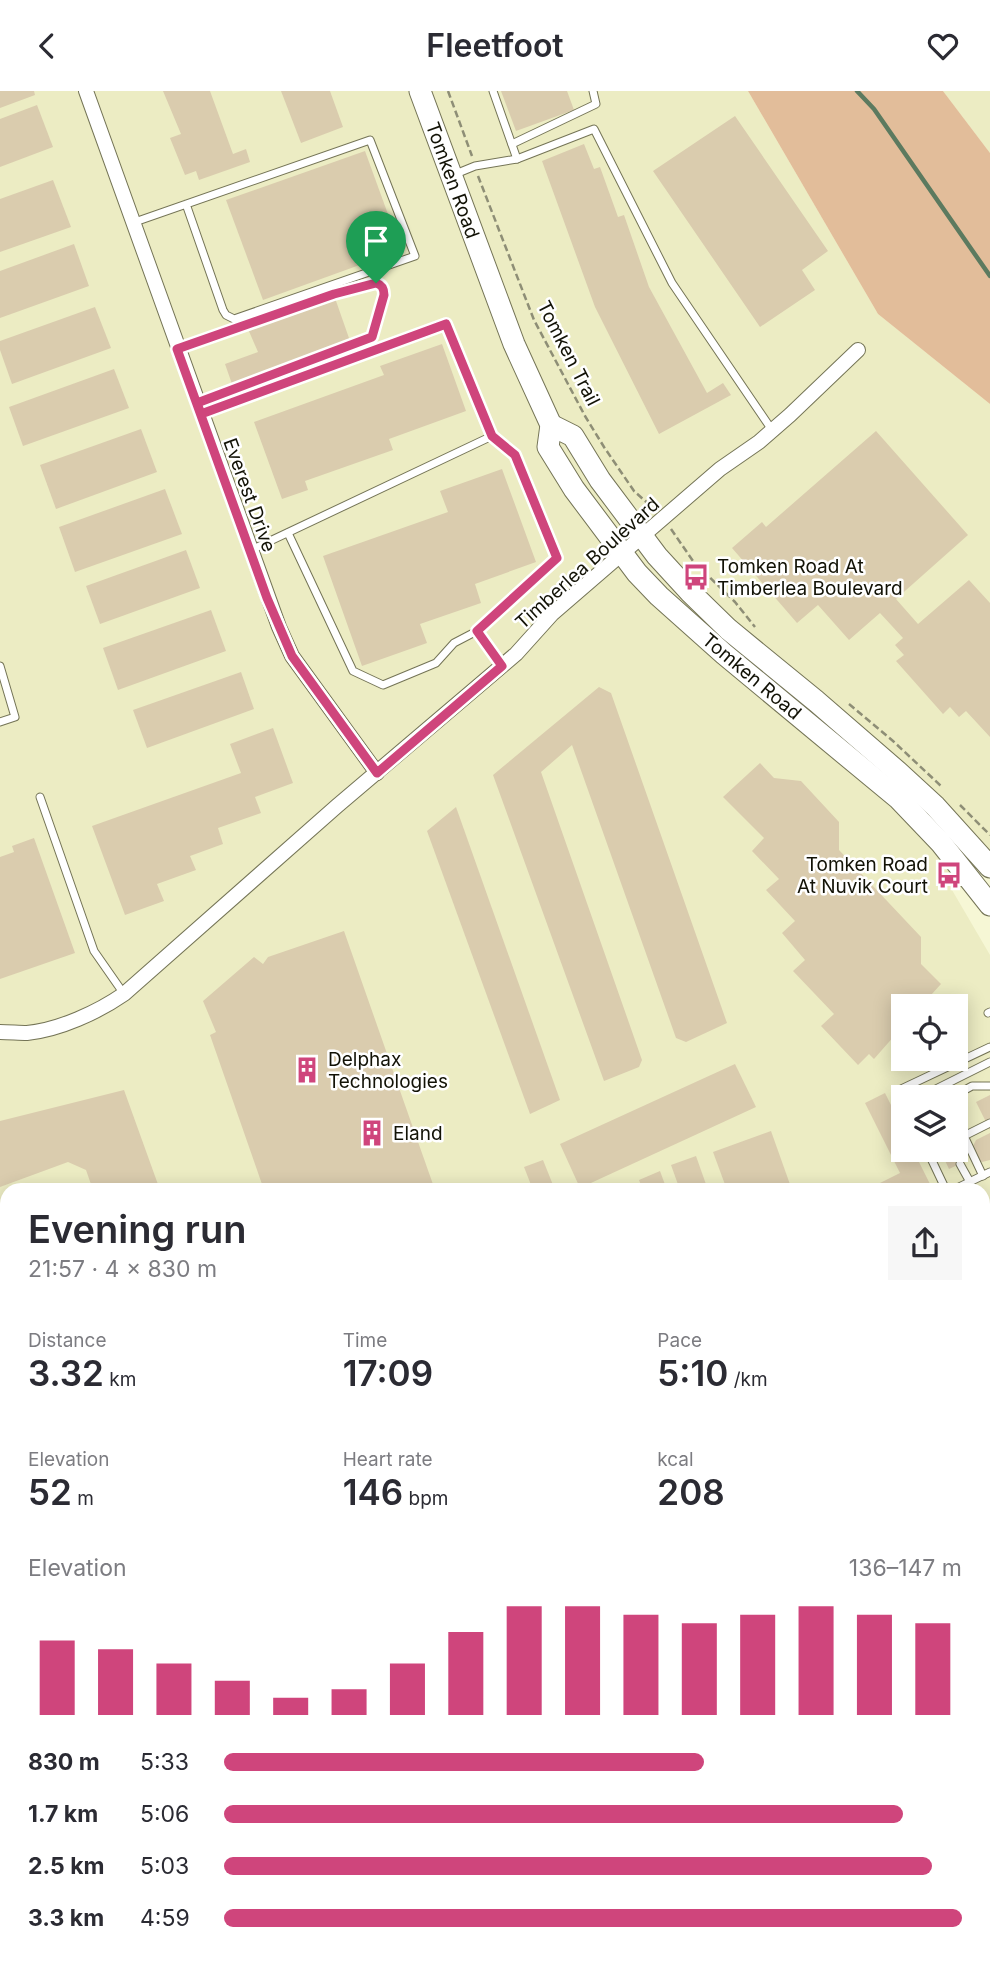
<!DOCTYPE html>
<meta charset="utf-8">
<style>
:root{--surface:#fff;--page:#f7f7f7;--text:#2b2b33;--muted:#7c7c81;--accent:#cf457c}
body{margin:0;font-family:Inter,sans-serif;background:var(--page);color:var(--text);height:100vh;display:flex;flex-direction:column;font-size:26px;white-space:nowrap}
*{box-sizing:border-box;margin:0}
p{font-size:23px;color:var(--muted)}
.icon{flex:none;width:38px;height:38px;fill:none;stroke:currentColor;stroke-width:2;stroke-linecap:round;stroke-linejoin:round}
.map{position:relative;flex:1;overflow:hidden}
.details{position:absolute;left:0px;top:1092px;width:990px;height:779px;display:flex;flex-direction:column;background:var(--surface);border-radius:21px 21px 0 0;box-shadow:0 4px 18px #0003}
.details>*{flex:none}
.tools{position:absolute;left:891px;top:903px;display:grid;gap:14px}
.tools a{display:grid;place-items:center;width:77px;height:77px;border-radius:0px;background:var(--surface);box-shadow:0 4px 18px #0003;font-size:35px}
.pin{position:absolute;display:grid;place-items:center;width:60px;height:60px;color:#fff;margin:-72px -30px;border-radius:50% 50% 50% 0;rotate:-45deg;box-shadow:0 0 7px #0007}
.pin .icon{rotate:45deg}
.round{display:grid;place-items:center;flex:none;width:74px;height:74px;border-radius:0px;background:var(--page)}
.head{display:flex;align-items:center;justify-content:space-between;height:119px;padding:0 28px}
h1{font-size:38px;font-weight:600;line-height:52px}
.stats{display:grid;grid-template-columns:repeat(3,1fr);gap:10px;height:119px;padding:7px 28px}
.stats div{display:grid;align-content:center}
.stats b{font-size:35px;font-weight:600}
.stats small{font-size:19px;font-weight:400}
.stats p{font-size:19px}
.chart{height:196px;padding:14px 28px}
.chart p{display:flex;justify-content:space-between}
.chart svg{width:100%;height:126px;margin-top:7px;stroke:var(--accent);stroke-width:6}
ul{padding:0 28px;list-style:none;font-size:23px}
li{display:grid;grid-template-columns:112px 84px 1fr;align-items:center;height:52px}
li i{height:18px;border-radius:9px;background:var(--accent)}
header{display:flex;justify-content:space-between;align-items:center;height:91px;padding:0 28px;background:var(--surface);font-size:32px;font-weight:600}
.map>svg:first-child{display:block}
.built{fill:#ececc3;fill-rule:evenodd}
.green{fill:#e2bd9a}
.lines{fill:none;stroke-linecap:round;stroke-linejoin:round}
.stream{stroke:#5c7a5f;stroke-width:4.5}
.building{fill:#daccae}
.lane-casing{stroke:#747456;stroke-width:9}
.street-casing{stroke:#747456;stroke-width:16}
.secondary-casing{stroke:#747456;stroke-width:23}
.primary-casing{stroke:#7c9360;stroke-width:24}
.highway-casing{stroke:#7c9360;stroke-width:28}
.path{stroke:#8e8e76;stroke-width:2.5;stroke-dasharray:7 3.5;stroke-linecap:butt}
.lane{stroke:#fff;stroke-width:7}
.street{stroke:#fff;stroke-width:14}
.secondary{stroke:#fff;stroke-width:21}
.primary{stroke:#d3e8bc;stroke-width:23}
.highway{stroke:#b5d890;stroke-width:26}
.route-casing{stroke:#fff;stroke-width:14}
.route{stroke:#cf457c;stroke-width:9}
.labels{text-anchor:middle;stroke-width:5;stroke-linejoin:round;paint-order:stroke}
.street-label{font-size:19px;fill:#121206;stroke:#fff}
.poi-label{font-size:19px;fill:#121206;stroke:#fff;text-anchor:start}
</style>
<header><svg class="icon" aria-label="back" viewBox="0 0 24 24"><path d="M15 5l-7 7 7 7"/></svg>Fleetfoot<svg class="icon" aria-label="heart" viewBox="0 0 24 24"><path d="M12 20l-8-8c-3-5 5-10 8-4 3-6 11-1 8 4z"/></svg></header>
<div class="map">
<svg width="990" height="1870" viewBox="0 0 990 1870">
<rect width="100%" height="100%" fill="#f6f7d5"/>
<g class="built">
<path d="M0 0H748L878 223 990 313V768L952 799 990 864V1116L984 1119V1099H7V1495L0 1496ZM903 915H956V968H903ZM903 1006H956V1059H903Z"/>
<path d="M943 0H990V62Z"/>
<path d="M984 1247 990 1266V1405L984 1408Z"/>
<path d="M990 1425V1680L984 1684V1428Z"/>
</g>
<g class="green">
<path d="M748 0H943L990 62V313L878 223Z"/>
<path d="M990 1676V1870H123L120 1864H984V1679Z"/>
</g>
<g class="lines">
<g class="stream">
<path d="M857 0 874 18 990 185"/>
<path d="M0 1509 7 1508"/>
</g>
</g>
<g class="building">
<path d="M0 0H34L35 4 0 17Z"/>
<path d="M163 0H210L233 63 246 58 250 71 199 89 196 80 185 84 170 47 181 43Z"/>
<path d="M281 0H330L343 36 301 52Z"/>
<path d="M501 0H567L574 19 516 40Z"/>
<path d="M37 14 53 56 0 76V28Z"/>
<path d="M735 25 828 160 802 179 815 199 760 236 653 80Z"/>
<path d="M584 53 594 78 600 76 618 126 624 124 649 196 707 302 723 292 731 304 659 343 595 216 542 70Z"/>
<path d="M365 60 401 159 263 209 226 109Z"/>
<path d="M53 89 71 136 0 161V108Z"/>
<path d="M74 153 89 195 0 227V180Z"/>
<path d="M335 207 350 250 232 293 225 273 258 261 248 238Z"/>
<path d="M95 216 111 257 12 293 0 259V250Z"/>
<path d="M442 253 466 320 389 348 393 359 305 390 308 399 282 408 254 331 384 284 380 275Z"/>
<path d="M114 278 129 317 23 355 9 316Z"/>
<path d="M141 338 157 381 56 418 40 374Z"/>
<path d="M876 340 968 444 896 508 918 533 969 489 990 512V646L966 620 959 626 950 616 943 623 896 570 904 564 895 554 903 547 880 522 849 549 818 514 797 532 732 457 762 431 766 436Z"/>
<path d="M502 378 536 471 475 493 481 512 420 533 427 552 362 575 323 465 448 421 440 400Z"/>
<path d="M165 398 182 443 75 481 59 436Z"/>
<path d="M186 459 200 497 100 533 86 495Z"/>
<path d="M211 519 226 560 118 599 103 557Z"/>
<path d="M241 581 254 618 147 657 133 619Z"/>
<path d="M599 596 611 602 727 932 686 951 676 947 572 654 541 681 642 969 639 976 604 990 493 684Z"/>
<path d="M273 637 293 692 255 706 261 722 218 737 223 753 190 765 196 779 157 793 164 810 125 824 92 735 241 682 230 653Z"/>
<path d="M760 672 774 687 801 690 839 731V759L921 846V873L941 893 921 915H903V935L874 968 869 963 858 974 821 935 834 923 793 880 805 869 782 842 795 830 766 799 779 788 752 760 764 747 723 706Z"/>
<path d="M456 716 560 1009 530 1023 427 740Z"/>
<path d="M34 747 75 862 0 888V766L14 761 12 755Z"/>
<path d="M344 840 405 1014 435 1099H264L210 944 216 941 203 910 254 866 263 873 268 866Z"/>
<path d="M735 973 756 1016 580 1097 560 1053Z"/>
<path d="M124 999 160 1099H93L86 1079 68 1071 0 1096V1030Z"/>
<path d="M885 1002 903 1038V1059H913L930 1093 917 1099H883L880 1092 900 1082 865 1012Z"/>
<path d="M990 1004V1039L976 1011Z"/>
<path d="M771 1040 792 1099H727L713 1061Z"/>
<path d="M990 1042V1069L982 1071 978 1069 973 1055 976 1049Z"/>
<path d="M956 1048 966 1070 949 1078 940 1059H956Z"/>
<path d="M696 1065 708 1099H680L671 1074Z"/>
<path d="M543 1069 555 1099H533L524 1076Z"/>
<path d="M660 1080 667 1099H643L639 1089Z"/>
<path d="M7 1132V1224L0 1205V1135Z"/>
<path d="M990 1437V1539L984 1526V1440Z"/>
</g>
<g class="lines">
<g class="lane-casing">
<g id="lane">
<path d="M493 0 517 68"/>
<path d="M512 53 596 13 593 0"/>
<path d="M453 84 475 75 517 68 594 38 672 192 772 339"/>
<path d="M132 132 370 49 415 165 234 228 226 224 223 219 186 113"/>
<path d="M178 258 334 203 376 192 380 193 384 198 372 246 197 312"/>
<path d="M203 323 446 233 492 345"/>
<path d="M288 442 353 580 383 594 436 572 454 552 477 540"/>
<path d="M251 459 492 345 515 364 557 467 477 540 502 574"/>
<path d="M0 575 15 626 0 631"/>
<path d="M40 706 94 860 124 903"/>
<path d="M988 922 990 921"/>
<path d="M920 1006 990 971"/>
<path d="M952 1006 972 995H990"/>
<path d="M903 1008 899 999 990 956"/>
<path d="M956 1028 983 1085"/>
<path d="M964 1045 990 1032"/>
<path d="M927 1059 946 1099"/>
<path d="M960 1073 970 1091"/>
<path d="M953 1099 990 1081"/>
<path d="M986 1171V1232L990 1260"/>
<path d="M984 1269 990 1266"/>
<path d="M984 1314 990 1327"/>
<path d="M984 1393 990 1390"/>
<path d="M984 1413 990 1410"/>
<path d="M984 1559 990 1572"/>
<path d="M984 1829 990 1826"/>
<path d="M898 1870 911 1864"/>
</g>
</g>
<g class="street-casing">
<g id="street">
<path d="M86 0 279 536 292 565 377 682"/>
<path d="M0 941C9 941 19 942 27 942 59 939 98 921 124 903L337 715 516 563 552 523 720 378 759 351 790 324 858 259"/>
<path d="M984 1672 990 1669"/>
<path d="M813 1864 815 1870"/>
</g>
</g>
<g class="secondary-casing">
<g id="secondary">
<path d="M420 0 514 253 551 334 548 356 574 398 637 482 659 505 724 563 899 708 941 752 990 814"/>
<path d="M551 334 573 345 600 389 657 465 690 501 728 538 816 610 898 681 935 715 990 776"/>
</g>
</g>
<g class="primary-casing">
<path id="primary" d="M984 1168 990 1165"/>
</g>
<g class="highway-casing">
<g id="highway">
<path d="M0 1592 7 1590"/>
<path d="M0 1640 7 1654"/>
<path d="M0 1775 7 1781"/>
<path d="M54 1864 55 1870"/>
<path d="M87 1864V1870"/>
</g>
</g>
<g class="path">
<path d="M448 0 472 65"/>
<path d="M478 85 534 229 585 325 604 356 634 400 653 417"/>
<path d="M671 438 693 470 735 511 755 536"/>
<path d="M849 613 893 650 941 695"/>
<path d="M960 714 990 744"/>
</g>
<use href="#lane" class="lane"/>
<use href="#street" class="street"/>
<use href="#secondary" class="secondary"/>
<use href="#primary" class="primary"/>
<use href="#highway" class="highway"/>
</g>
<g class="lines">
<g class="route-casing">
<path id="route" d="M376 192 334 203 177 258 267 507 292 565 377 682 502 575 477 540 557 467 515 364 492 345 446 233 201 323 197 312 372 246 384 204C384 197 382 194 376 192"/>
</g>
<use href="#route" class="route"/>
</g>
<defs>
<g id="bus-bare" transform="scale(2.1)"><path d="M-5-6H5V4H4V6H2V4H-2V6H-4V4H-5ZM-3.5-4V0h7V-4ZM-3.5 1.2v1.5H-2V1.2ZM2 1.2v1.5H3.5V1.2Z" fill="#cf457c" stroke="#fff" stroke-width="2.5" paint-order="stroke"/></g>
<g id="building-bare" transform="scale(2.1)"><path d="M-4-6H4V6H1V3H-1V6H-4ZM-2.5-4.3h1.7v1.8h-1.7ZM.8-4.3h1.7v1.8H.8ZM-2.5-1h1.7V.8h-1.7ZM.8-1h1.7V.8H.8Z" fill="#cf457c" stroke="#fff" stroke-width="2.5" paint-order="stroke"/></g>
</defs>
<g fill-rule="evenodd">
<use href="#bus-bare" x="696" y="486"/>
<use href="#bus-bare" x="949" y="784"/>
<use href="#building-bare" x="307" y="979"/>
<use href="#building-bare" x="372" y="1042"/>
</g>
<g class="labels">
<g class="street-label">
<text transform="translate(453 89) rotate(70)" y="7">Tomken Road</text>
<text transform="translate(569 262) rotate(63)" y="7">Tomken Trail</text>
<text transform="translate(250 404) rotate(70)" y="7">Everest Drive</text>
<text transform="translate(587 472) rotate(-42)" y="7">Timberlea Boulevard</text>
<text transform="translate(752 585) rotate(40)" y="7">Tomken Road</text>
</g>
<g class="poi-label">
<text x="717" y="482">Tomken Road At<tspan x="717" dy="22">Timberlea Boulevard</tspan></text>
<text x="928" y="780" text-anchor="end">Tomken Road<tspan x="928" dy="22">At Nuvik Court</tspan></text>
<text x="328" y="975">Delphax<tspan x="328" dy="22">Technologies</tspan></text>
<text x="393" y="1049">Eland</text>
</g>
</g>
</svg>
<div class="tools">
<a><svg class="icon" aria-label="locate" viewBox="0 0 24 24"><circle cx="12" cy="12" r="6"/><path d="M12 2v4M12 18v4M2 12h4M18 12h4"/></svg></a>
<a><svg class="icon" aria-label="layers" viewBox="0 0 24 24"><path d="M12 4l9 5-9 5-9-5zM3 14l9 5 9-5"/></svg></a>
</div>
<div class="pin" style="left:376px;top:192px;background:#1e9e55"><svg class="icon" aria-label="arrive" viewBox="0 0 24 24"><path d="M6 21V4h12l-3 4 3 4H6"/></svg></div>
<section class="details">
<div class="head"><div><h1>Evening run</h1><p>21:57 · 4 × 830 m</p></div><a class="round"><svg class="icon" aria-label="share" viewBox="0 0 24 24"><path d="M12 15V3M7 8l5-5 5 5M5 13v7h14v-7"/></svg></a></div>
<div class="stats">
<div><p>Distance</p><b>3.32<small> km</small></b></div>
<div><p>Time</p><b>17:09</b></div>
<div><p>Pace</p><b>5:10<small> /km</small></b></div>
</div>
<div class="stats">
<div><p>Elevation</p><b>52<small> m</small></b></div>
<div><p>Heart rate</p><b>146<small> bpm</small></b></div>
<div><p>kcal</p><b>208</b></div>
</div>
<div class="chart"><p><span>Elevation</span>136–147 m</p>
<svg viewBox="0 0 160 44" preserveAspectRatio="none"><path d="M5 44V18M15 44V21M25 44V26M35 44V32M45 44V38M55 44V35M65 44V26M75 44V15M85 44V6M95 44V6M105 44V9M115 44V12M125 44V9M135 44V6M145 44V9M155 44V12"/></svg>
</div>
<ul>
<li><b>830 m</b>5:33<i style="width:65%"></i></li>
<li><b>1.7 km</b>5:06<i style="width:92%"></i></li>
<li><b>2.5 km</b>5:03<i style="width:96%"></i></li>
<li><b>3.3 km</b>4:59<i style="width:100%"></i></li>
</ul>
</section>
</div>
